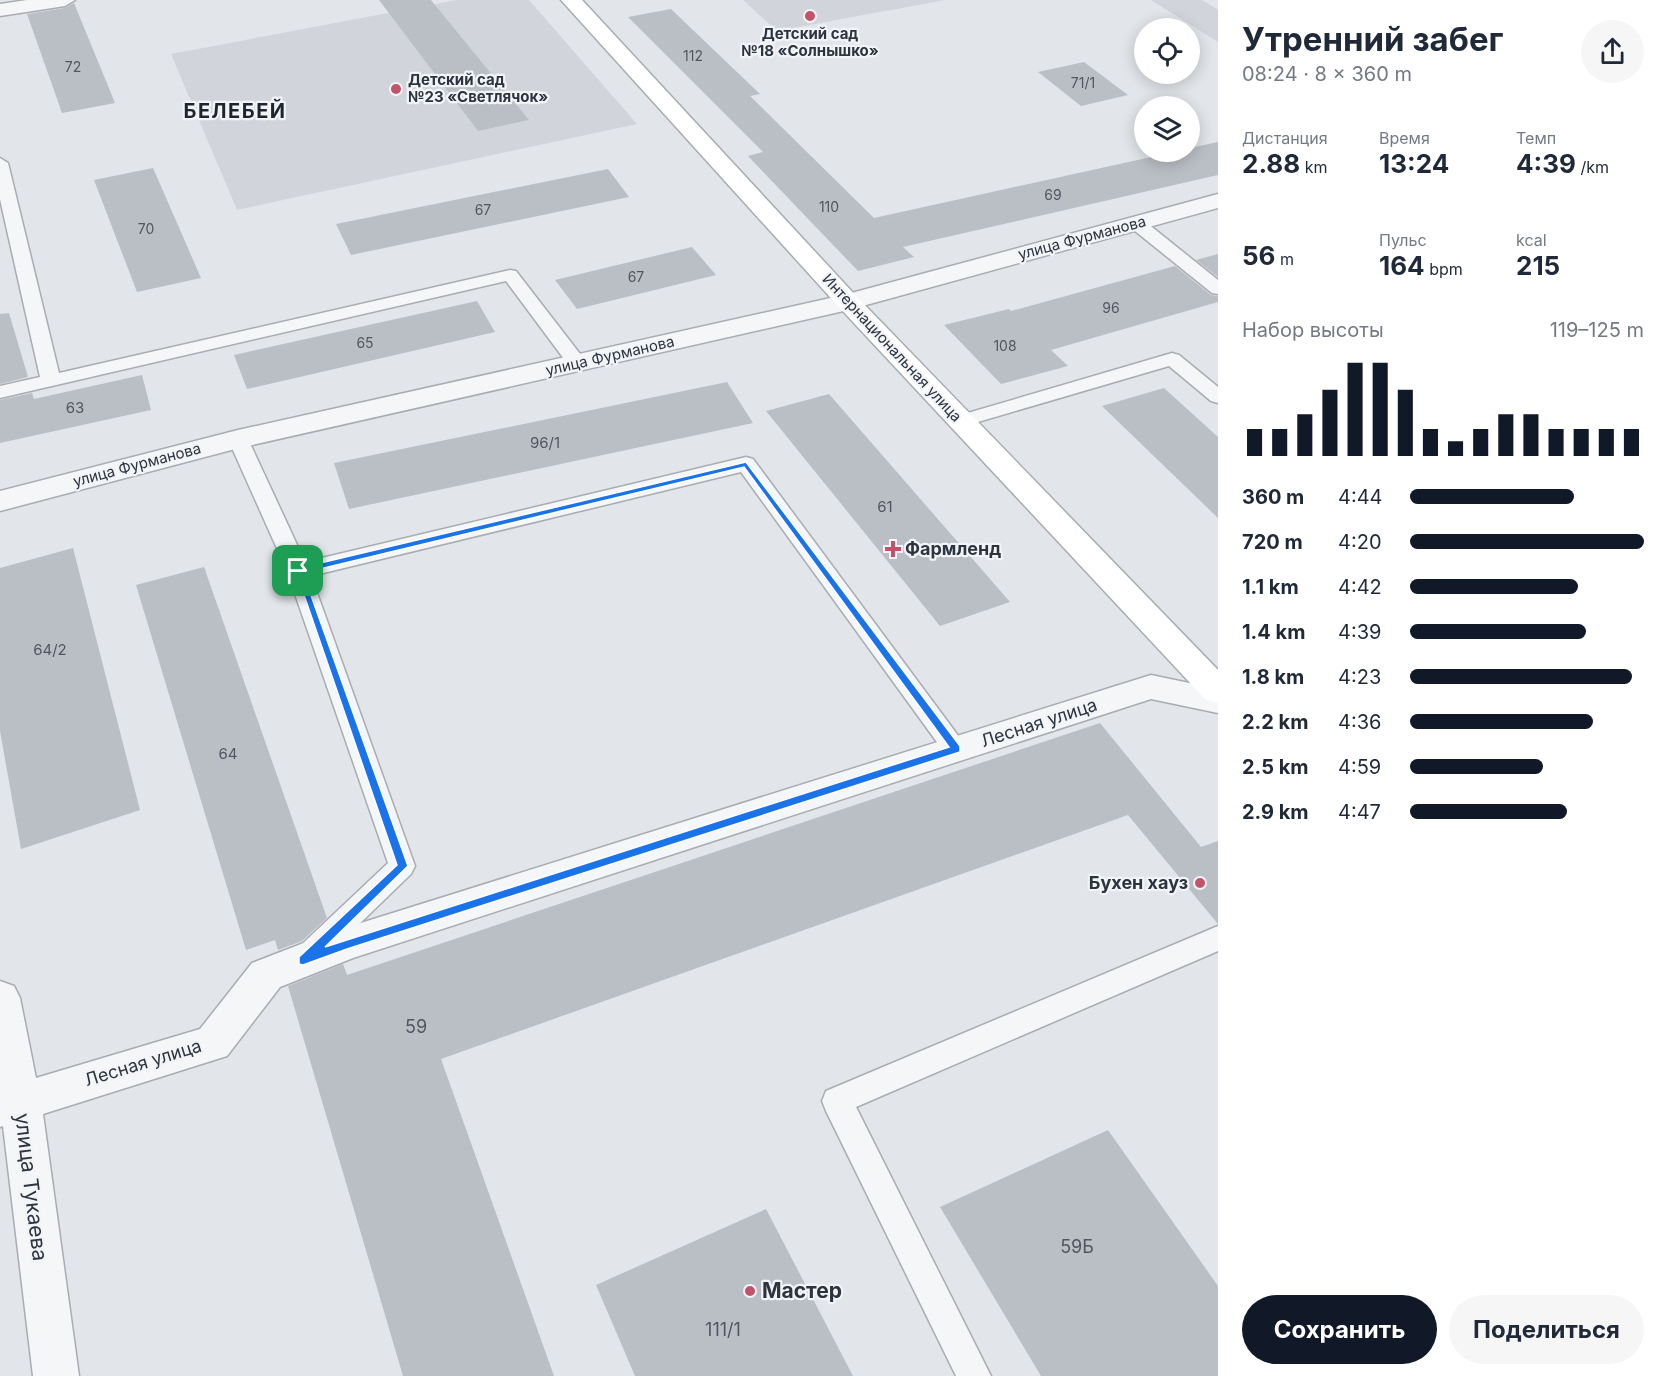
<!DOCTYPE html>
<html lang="ru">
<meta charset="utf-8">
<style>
:root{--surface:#fff;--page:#f6f6f7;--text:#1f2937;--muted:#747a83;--accent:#111827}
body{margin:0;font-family:Inter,sans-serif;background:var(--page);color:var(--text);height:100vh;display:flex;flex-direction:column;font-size:22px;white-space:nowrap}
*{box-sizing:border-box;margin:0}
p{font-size:20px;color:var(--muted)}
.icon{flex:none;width:33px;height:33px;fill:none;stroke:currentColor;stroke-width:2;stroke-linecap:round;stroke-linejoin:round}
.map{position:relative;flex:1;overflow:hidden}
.drawer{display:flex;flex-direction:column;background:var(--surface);width:450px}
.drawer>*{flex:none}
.controls{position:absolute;left:1134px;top:18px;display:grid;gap:12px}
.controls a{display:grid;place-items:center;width:66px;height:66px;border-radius:50%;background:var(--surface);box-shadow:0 3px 15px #0003;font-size:30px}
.pin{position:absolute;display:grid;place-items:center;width:51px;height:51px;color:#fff;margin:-26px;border-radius:12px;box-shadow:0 3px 9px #0006}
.round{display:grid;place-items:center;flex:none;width:63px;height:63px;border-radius:32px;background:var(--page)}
.headline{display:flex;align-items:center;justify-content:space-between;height:102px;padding:0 24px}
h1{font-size:33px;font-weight:700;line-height:45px}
.metrics{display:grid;grid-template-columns:repeat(3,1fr);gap:9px;height:102px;padding:6px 24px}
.metrics div{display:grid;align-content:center}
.metrics b{font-size:26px;font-weight:700}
.metrics small{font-size:16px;font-weight:400}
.metrics p{font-size:16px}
.chart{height:168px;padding:12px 24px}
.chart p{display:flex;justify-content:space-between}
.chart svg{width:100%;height:108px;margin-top:6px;stroke:var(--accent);stroke-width:6}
.cta{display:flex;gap:12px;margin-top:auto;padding:12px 24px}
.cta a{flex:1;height:69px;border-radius:36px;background:var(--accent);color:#fff;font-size:24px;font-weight:700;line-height:69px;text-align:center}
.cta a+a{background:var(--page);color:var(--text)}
ul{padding:0 24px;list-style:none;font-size:20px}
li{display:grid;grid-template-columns:96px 72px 1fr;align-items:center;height:45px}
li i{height:15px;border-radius:8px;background:var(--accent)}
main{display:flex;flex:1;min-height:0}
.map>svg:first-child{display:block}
.built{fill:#d1d5db}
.building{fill:#babfc6}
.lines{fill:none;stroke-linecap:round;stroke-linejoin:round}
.lane-casing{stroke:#a8acb3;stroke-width:3}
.street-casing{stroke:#a8acb3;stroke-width:3}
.secondary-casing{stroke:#a8acb3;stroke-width:3}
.lane{fill:#f5f6f8;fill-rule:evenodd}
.street{fill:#f5f6f8;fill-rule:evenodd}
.secondary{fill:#fff;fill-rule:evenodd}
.route{fill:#1a73e8;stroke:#fff;stroke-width:1.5;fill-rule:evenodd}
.poi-dot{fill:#c35369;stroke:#f2f4f7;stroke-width:2}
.labels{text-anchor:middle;stroke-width:4.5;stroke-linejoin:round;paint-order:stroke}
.far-number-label{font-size:14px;fill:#505762}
.far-poi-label{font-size:15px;font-weight:bold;fill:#2c3440;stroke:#f2f4f7}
.far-street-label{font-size:15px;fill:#2c3440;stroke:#f2f4f7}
.number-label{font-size:15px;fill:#505762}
.poi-label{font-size:18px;font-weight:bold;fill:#2c3440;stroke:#f2f4f7;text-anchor:start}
.street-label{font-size:18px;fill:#2c3440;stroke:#f2f4f7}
.near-number-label{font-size:18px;fill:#505762}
.far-district-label{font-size:20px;font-weight:bold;letter-spacing:1.5px;fill:#1e2531;stroke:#f2f4f7}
.near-street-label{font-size:21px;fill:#2c3440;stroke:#f2f4f7}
.near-poi-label{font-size:21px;font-weight:bold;fill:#2c3440;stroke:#f2f4f7;text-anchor:start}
</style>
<main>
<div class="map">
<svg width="1218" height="1376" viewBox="0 0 1218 1376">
<rect width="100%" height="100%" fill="#e2e5e9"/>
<g class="built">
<path d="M457 0H529L637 124 237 210 171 54Z"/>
<path d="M743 0H945L777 31Z"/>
<path d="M1151 0H1202L1218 10V42Z"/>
</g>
<g class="building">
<path d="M379 0H431L529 120 478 131Z"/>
<path d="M74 3 115 103 62 113 27 14 65 8Z"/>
<path d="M671 9 760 94 750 96 874 218 1174 152H1190V148L1218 142V175L903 247 914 257 858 271 748 156 763 152 628 17Z"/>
<path d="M1084 62 1128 95 1081 106 1038 72Z"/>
<path d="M153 168 201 278 137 292 94 180Z"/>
<path d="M608 169 629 197 351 255 336 224Z"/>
<path d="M692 247 716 275 577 309 555 280Z"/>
<path d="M1218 254V277L1196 260Z"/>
<path d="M1175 266 1211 295 1218 296V302L1051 350 1068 366 1001 384 944 325 1009 309 1011 311Z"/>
<path d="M477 301 495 332 247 389 234 355Z"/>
<path d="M9 313 28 377 0 384V314Z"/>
<path d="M142 375 151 410 0 443V400L32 393 34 399Z"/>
<path d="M727 382 753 423 349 509 334 463Z"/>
<path d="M1164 388 1218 437V518L1102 406Z"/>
<path d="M829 394 1010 602 940 626 766 411Z"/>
<path d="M73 548 140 810 21 849 0 731V568Z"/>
<path d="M204 567 327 918 302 941 278 950 275 940 246 950 136 585Z"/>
<path d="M1100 723 1201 847 1218 841V924L1128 815 441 1059 554 1376H403L288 986 343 964 347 975Z"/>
<path d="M1108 1130 1218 1286V1376H1041L940 1207Z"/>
<path d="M766 1209 853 1376H635L596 1285Z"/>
</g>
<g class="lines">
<g class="lane-casing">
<g id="lane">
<path d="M0 158 8 163 59 373 510 270 516 271 587 363 577 369 570 367 506 281 0 398V386L40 377 0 199Z"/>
<path d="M1136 218 1142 219 1218 280V294L1212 293 1130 227 1127 223 1130 219Z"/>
<path d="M1172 353 1179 355 1218 387V403L1211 401 1169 366 961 427 954 425 951 421 954 417Z"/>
<path d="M238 433 245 434 248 439 305 562 746 457 753 459 968 749 965 756 956 759 947 756 741 472 311 576 415 866 411 874 319 963 309 967 299 963 295 955 299 947 388 863 287 571 228 439 231 434Z"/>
<path d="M1218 926V951L856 1107 991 1376H956L826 1111 822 1101 826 1091Z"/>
</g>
</g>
<g class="street-casing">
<g id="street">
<path d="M27 0H75L65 6 0 16V4Z"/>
<path d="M1218 194V208L848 310 239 448 0 511V491L238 430 844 295Z"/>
<path d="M1151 675 1218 689V713L1151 699 353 958 280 987 227 1056 43 1114 79 1376H33L3 1126 0 1127V981L14 986 20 998 36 1078 200 1029 252 963 332 932Z"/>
</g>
</g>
<g class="secondary-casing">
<path id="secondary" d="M561 0H582L857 297 1218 670V703L1206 700 839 307Z"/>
</g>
<use href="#lane" class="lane"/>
<use href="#street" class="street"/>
<use href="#secondary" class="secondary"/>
</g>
<path class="route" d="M746 462 960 746V752L347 949 303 965 299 964V957L397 865 295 569ZM744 467 949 747 325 947 408 866 303 573Z"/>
<g class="poi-dot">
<circle cx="810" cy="16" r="6"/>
<circle cx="396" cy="89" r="6"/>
<path d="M890 540h6v6h6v6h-6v6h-6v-6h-6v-6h6z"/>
<circle cx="1200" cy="883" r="6"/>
<circle cx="750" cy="1291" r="6"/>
</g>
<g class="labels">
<g class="far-number-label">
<text x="693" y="61">112</text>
<text x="73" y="72">72</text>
<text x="1083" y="88">71/1</text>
<text x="1053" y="200">69</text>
<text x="829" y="212">110</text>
<text x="483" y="215">67</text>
<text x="146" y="234">70</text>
<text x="636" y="282">67</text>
<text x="1111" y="313">96</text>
<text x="365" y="348">65</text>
<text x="1005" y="351">108</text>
</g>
<g class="far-poi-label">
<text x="810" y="39">Детский сад<tspan x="810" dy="17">№18 «Солнышко»</tspan></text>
<text x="408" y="85" text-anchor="start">Детский сад<tspan x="408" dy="17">№23 «Светлячок»</tspan></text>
</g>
<g class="far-street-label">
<text transform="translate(1082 238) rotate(-15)" y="5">улица Фурманова</text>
<text transform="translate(892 348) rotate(47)" y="5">Интернациональная улица</text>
<text transform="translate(610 356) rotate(-13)" y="5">улица Фурманова</text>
<text transform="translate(137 465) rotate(-15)" y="5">улица Фурманова</text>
</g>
<g class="number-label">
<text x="75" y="413">63</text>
<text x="545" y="448">96/1</text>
<text x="885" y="512">61</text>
<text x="50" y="655">64/2</text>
<text x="228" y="759">64</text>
</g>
<g class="poi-label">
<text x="905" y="555">Фармленд</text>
<text x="1188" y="889" text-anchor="end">Бухен хауз</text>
</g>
<g class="street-label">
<text transform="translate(1039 723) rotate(-18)" y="6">Лесная улица</text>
<text transform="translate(143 1063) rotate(-17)" y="6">Лесная улица</text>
</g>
<g class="near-number-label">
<text x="416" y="1033">59</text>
<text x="1077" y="1253">59Б</text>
<text x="723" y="1336">111/1</text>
</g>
<g class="far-district-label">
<text x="235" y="118">БЕЛЕБЕЙ</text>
</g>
<g class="near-street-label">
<text transform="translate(31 1187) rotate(83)" y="7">улица Тукаева</text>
</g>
<g class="near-poi-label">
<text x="762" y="1298">Мастер</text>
</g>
</g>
</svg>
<div class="controls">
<a><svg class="icon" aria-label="locate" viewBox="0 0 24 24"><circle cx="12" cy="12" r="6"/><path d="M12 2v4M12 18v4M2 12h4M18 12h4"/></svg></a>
<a><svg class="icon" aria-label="layers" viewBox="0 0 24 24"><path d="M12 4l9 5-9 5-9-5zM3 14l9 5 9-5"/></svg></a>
</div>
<div class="pin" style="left:298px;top:571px;background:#1e9e55"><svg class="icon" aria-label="arrive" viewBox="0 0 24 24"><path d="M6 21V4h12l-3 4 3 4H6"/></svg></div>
</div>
<section class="drawer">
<div class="headline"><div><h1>Утренний забег</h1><p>08:24 · 8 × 360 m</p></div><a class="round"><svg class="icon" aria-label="share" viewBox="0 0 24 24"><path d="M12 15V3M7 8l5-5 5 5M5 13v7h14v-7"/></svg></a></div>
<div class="metrics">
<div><p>Дистанция</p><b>2.88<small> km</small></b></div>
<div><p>Время</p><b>13:24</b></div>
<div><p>Темп</p><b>4:39<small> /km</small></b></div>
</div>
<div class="metrics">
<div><b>56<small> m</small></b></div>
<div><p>Пульс</p><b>164<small> bpm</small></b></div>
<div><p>kcal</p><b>215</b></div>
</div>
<div class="chart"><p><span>Набор высоты</span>119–125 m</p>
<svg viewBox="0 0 160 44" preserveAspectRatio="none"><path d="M5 44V33M15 44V33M25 44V27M35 44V17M45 44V6M55 44V6M65 44V17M75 44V33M85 44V38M95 44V33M105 44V27M115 44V27M125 44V33M135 44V33M145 44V33M155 44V33"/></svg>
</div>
<ul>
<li><b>360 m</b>4:44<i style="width:70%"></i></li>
<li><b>720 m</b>4:20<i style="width:100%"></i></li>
<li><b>1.1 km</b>4:42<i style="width:72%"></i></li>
<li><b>1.4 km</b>4:39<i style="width:75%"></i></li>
<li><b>1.8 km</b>4:23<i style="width:95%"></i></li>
<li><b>2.2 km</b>4:36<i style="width:78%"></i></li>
<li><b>2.5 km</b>4:59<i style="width:57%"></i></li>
<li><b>2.9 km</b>4:47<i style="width:67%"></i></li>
</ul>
<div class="cta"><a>Сохранить</a><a>Поделиться</a></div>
</section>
</main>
